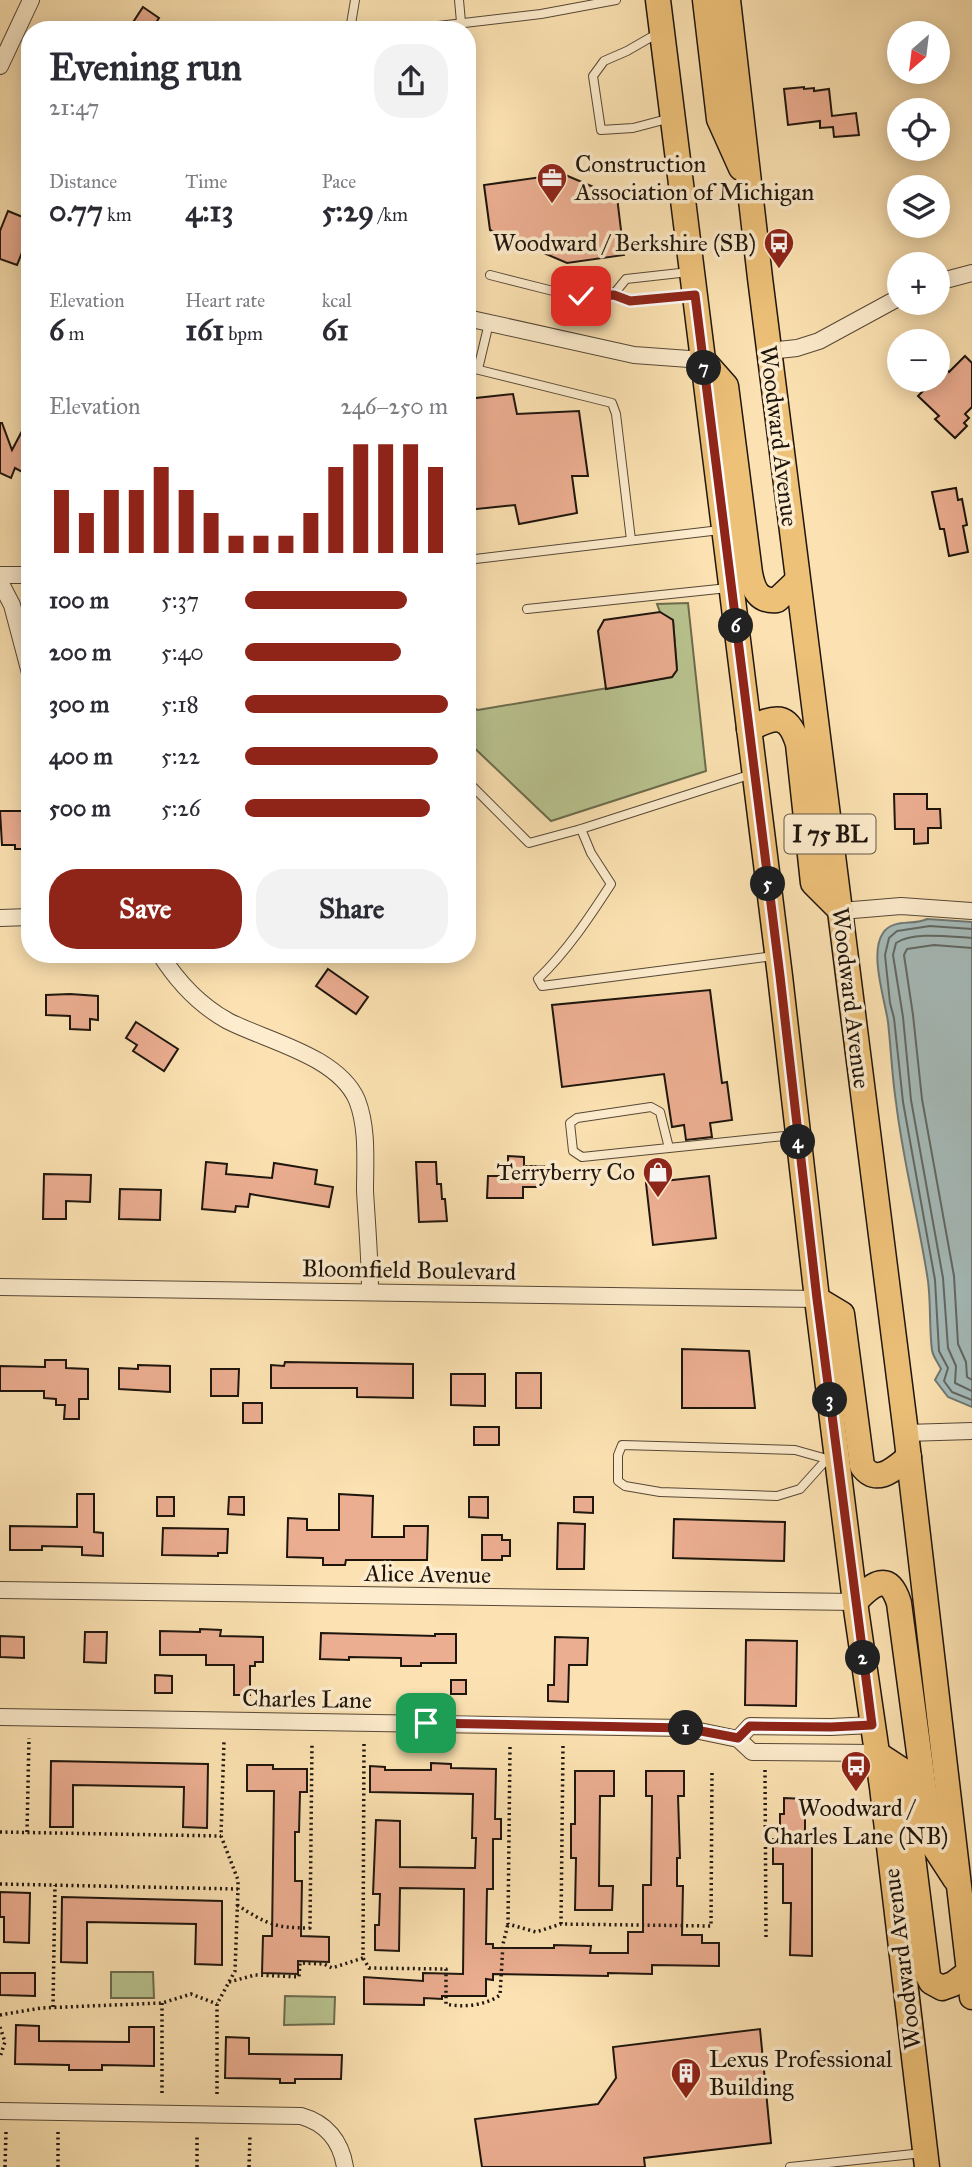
<!DOCTYPE html>
<meta charset="utf-8">
<style>
:root{--surface:#fff;--page:#f2f2f3;--text:#2b2b33;--muted:#7c7c81;--accent:#8f2418}
body{margin:0;font-family:"IM FELL Great Primer",serif;background:var(--page);color:var(--text);height:100vh;display:flex;flex-direction:column;font-size:26px;white-space:nowrap}
*{box-sizing:border-box;margin:0}
p{font-size:23px;color:var(--muted)}
.icon{flex:none;width:38px;height:38px;fill:none;stroke:currentColor;stroke-width:2;stroke-linecap:round;stroke-linejoin:round}
.map{position:relative;flex:1;overflow:hidden}
.drawer{position:absolute;left:21px;top:21px;width:455px;height:942px;display:flex;flex-direction:column;background:var(--surface);border-radius:28px;box-shadow:0 4px 18px #0003}
.drawer>*{flex:none}
.needle{width:46px;rotate:208deg}
.buttons{position:absolute;left:887px;top:21px;display:grid;gap:14px}
.buttons a{display:grid;place-items:center;width:63px;height:63px;border-radius:50%;background:var(--surface);box-shadow:0 4px 18px #0003;font-size:35px}
.pin{position:absolute;display:grid;place-items:center;width:60px;height:60px;color:#fff;margin:-30px;border-radius:14px;box-shadow:0 4px 10px #0006}
.km{position:absolute;width:35px;height:35px;margin:-18px;border-radius:50%;background:#222;color:#fff;font-size:19px;line-height:35px;text-align:center}
.round{display:grid;place-items:center;flex:none;width:74px;height:74px;border-radius:28px;background:var(--page)}
.head{display:flex;align-items:center;justify-content:space-between;height:119px;padding:0 28px}
h1{font-size:38px;font-weight:700;line-height:52px}
.figures{display:grid;grid-template-columns:repeat(3,1fr);gap:10px;height:119px;padding:7px 28px}
.figures div{display:grid;align-content:center}
.figures b{font-size:30px;font-weight:700}
.figures small{font-size:19px;font-weight:400}
.figures p{font-size:19px}
.chart{height:196px;padding:14px 28px}
.chart p{display:flex;justify-content:space-between}
.chart svg{width:100%;height:126px;margin-top:7px;stroke:var(--accent);stroke-width:6}
.button{display:flex;gap:14px;margin-top:auto;padding:14px 28px}
.button a{flex:1;height:80px;border-radius:28px;background:var(--accent);color:#fff;font-size:28px;font-weight:700;line-height:80px;text-align:center}
.button a+a{background:var(--page);color:var(--text)}
ul{padding:0 28px;list-style:none;font-size:23px}
li{display:grid;grid-template-columns:112px 84px 1fr;align-items:center;height:52px}
li i{height:18px;border-radius:9px;background:var(--accent)}
.map>svg:first-child{display:block}
.green{fill:#b9c490;stroke:#6c6c4e;stroke-width:2}
.water{fill:#a5bab9;stroke:#6f7874;stroke-width:2}
.lines{fill:none;stroke-linecap:round;stroke-linejoin:round}
.shore{stroke:#626863;stroke-width:2}
.building{fill:#ecae91;stroke:#1e150d;stroke-width:2}
.service-casing{stroke:#564836;stroke-width:10}
.minor-casing{stroke:#564836;stroke-width:18}
.primary-casing{stroke:#1e150d;stroke-width:27}
.path{stroke:#1e150d;stroke-width:3.5;stroke-dasharray:2 3.5;stroke-linecap:butt}
.service{stroke:#fdeccd;stroke-width:8}
.minor{stroke:#fdeccd;stroke-width:16}
.primary{stroke:#eec179;stroke-width:24}
.route-casing{stroke:#fff;stroke-width:14}
.route{stroke:#8f2418;stroke-width:9}
.labels{text-anchor:middle;stroke-width:7;stroke-linejoin:round;paint-order:stroke}
.shield{fill:#fdeccd;stroke:#615647;stroke-width:2}
.shield-label{font-size:23px;font-weight:bold;fill:#1e150d}
.poi-label{font-size:24px;fill:#1e150d;stroke:#fdeccd;text-anchor:start}
.street-label{font-size:24px;fill:#1e150d;stroke:#fdeccd}
</style>
<div class="map">
<svg width="972" height="2167" viewBox="0 0 972 2167">
<rect width="100%" height="100%" fill="#fce2b2"/>
<filter id="stains"><feTurbulence type="fractalNoise" baseFrequency=".00286" numOctaves="4"/><feColorMatrix values="0 0 0 0 .2 0 0 0 0 .09 0 0 0 0 .02 0 0 0 .5 -.17"/></filter>
<radialGradient id="worn" r=".72"><stop offset=".6" stop-color="#630" stop-opacity="0"/><stop offset="1" stop-color="#630" stop-opacity=".3"/></radialGradient>
<g class="green">
<path d="M688 603 706 771 551 821 467 741V706L478 710 672 677 677 670 673 620 660 612 657 604Z"/>
<path d="M111 1972H153L154 1998H111Z"/>
<path d="M285 1996 335 1997 334 2024 284 2025Z"/>
</g>
<path class="water" d="M927 919 972 922V1407L948 1397 935 1380 941 1369C938 1362 933 1357 932 1350 929 1327 931 1303 928 1281 919 1221 903 1162 896 1102 892 1076 891 1049 888 1022 885 1000 869 953 883 933 893 918 914 926 927 919Z"/>
<g class="lines">
<g class="shore">
<path d="M972 929 930 926 897 931 889 938 885 955 890 1003 894 1018 903 1102 935 1280 939 1351 948 1368 944 1381 952 1392 972 1400"/>
<path d="M972 938C951 937 913 931 896 943L893 955 903 1017 911 1100 943 1278 948 1348 956 1366 955 1383 972 1391"/>
<path d="M972 948 934 945 907 949 904 955 913 1015 922 1099 954 1276 958 1344 966 1362 967 1377 972 1380"/>
</g>
</g>
<g class="building">
<path d="M143 7 159 18 151 30H128Z"/>
<path d="M804 87V89L814 88V91L829 89 832 116 856 113 859 135 834 137 833 127 820 128V121L788 125 784 89Z"/>
<path d="M563 174 617 197 624 255 567 263 490 230 484 185Z"/>
<path d="M8 211 30 220V252L23 250 17 265 0 259V231Z"/>
<path d="M965 356 972 363V407L965 414 969 418 964 423 967 426 955 438 935 419 939 416 918 396 934 380H938L947 370 949 372Z"/>
<path d="M513 394 517 414 579 411 588 476H572L577 513 519 524 515 505 467 510V399Z"/>
<path d="M30 416V466L26 474 15 468 11 478 0 473V423H2L12 450Z"/>
<path d="M956 488 958 500 962 499 967 525 963 526 968 552 949 556 944 529H940L932 492Z"/>
<path d="M660 612 673 620 677 670 672 677 606 689 598 631 604 620Z"/>
<path d="M894 794H927V809H940L941 828H928V843L914 844V829H895Z"/>
<path d="M0 811H30V849H15V845H2Z"/>
<path d="M328 969 368 997 356 1014 316 986Z"/>
<path d="M710 990 722 1083 727 1082 732 1120 710 1123 712 1137 686 1140 684 1125 672 1127 664 1074 562 1087 552 1005Z"/>
<path d="M70 994 98 996V1020L90 1019V1030L70 1029V1016L46 1015V995Z"/>
<path d="M136 1022 178 1049 164 1071 133 1051 137 1045 126 1038Z"/>
<path d="M508 1156 524 1157V1166H544L543 1187H523V1198H487L488 1176H508Z"/>
<path d="M206 1162 227 1164 226 1174 272 1178 274 1163 317 1170 315 1184 333 1187 329 1207 250 1194 248 1207 236 1206 235 1212 202 1209Z"/>
<path d="M416 1162H436L437 1184H441L442 1199H445L447 1221 419 1222Z"/>
<path d="M44 1174 91 1175 90 1202 66 1201V1219H43Z"/>
<path d="M709 1176 716 1238 653 1245 646 1183Z"/>
<path d="M120 1189 161 1190 160 1220 119 1219Z"/>
<path d="M682 1349 749 1351 755 1408H682Z"/>
<path d="M45 1360H66V1368L88 1369V1399H79V1419H64L65 1405H56V1399L44 1398V1391H0V1366L45 1367Z"/>
<path d="M285 1362 413 1364V1398L357 1397V1388H271V1365L284 1366Z"/>
<path d="M138 1365 170 1366V1392L119 1389V1368L138 1369Z"/>
<path d="M211 1369H239L238 1396H211Z"/>
<rect x="516" y="1373" width="25" height="35"/>
<path d="M451 1374H485V1406L451 1405Z"/>
<rect x="243" y="1403" width="19" height="20"/>
<rect x="474" y="1427" width="25" height="18"/>
<path d="M77 1494H94V1532L103 1533V1556L82 1555V1547L42 1546V1550H10V1526L77 1527Z"/>
<path d="M339 1494 373 1496 372 1537H404V1526H428L427 1560H346L345 1565H323V1558L287 1557 288 1518 307 1519V1530H339Z"/>
<rect x="157" y="1497" width="17" height="19"/>
<path d="M229 1497H244V1515L228 1514Z"/>
<path d="M469 1497H488V1518L469 1517Z"/>
<path d="M574 1497H593V1513L574 1512Z"/>
<path d="M674 1519 785 1522 784 1561 673 1558Z"/>
<path d="M558 1523 585 1524 584 1569H557Z"/>
<path d="M163 1528 228 1529 227 1553H218V1556L162 1555Z"/>
<path d="M482 1535H502V1540H510V1556H502V1560H482Z"/>
<path d="M200 1629 221 1630 220 1636 263 1637V1662H255V1666H250V1695H234V1665H206V1655H160V1631L200 1632Z"/>
<path d="M85 1632H107L106 1663 84 1662Z"/>
<path d="M321 1633 435 1636V1634H456V1663H421V1666H401V1658L349 1657V1660L320 1659Z"/>
<path d="M0 1636 24 1637V1658L0 1657Z"/>
<path d="M555 1637 588 1638 587 1665H569L568 1702 548 1701V1685H554Z"/>
<path d="M746 1640 797 1641 796 1706 745 1705Z"/>
<path d="M155 1675 172 1676V1693H155Z"/>
<rect x="451" y="1680" width="15" height="14"/>
<path d="M51 1761 208 1764 207 1828 183 1827 184 1787 73 1785V1827H50Z"/>
<path d="M431 1763 451 1764V1768L496 1769 495 1819H501V1839H493V1889H487L486 1944H493V1948H554V1945L591 1946 590 1953H628V1932H643V1885H651L652 1796H646V1771H684V1796H678L680 1858H677V1886H683L682 1935H702V1943H719V1966L652 1965V1974L608 1973V1976L493 1974V1980L486 1979V1996H442V1999L424 1998V2005L364 2004V1977L423 1981V1973L463 1974 464 1889 400 1888 399 1951 375 1950V1925H379L380 1894H373L376 1820 400 1821V1867L475 1868 476 1838H472L473 1794 370 1792V1766L385 1767V1770H431Z"/>
<path d="M247 1765H273V1769H307V1792H300L299 1832H295V1881H302L301 1936 329 1937V1962L298 1961V1974L262 1973 263 1936H272L274 1791H247Z"/>
<path d="M575 1771H614V1796H600L599 1886H613L612 1910H575L576 1858H571V1824H575Z"/>
<path d="M784 1798 805 1799V1839L812 1840V1956L790 1955 791 1903H783V1864H773V1839H780V1814H784Z"/>
<path d="M0 1892 30 1893 29 1943 4 1942V1917H0Z"/>
<path d="M62 1897 222 1901V1965L195 1964 196 1924 142 1923 87 1922V1963L61 1962Z"/>
<path d="M0 1973H35V1996L0 1995Z"/>
<path d="M16 2025 39 2026V2041L129 2042V2027H154V2066L102 2065V2070H69V2065L15 2064Z"/>
<path d="M760 2029 771 2143 644 2158 645 2167H482L475 2119 598 2104 616 2078 613 2047Z"/>
<path d="M226 2037 249 2038V2054L342 2055 341 2079H295V2083H280V2079L225 2078Z"/>
</g>
<g class="lines">
<g class="service-casing">
<g id="service">
<path d="M459 0 461 22"/>
<path d="M354 30 351 24 355 0"/>
<path d="M404 30 541 14 616 0"/>
<path d="M660 32 627 51 604 61 593 76 601 130 633 128 671 118"/>
<path d="M490 275 561 293 581 296 613 295 630 301 692 296"/>
<path d="M613 295 626 279 689 272"/>
<path d="M467 367 612 403 616 414 631 540"/>
<path d="M478 369 489 323"/>
<path d="M467 560 720 530"/>
<path d="M527 609 728 588"/>
<path d="M467 781 529 843 581 829 752 774"/>
<path d="M581 829 591 853 611 884C589 918 567 951 538 979L542 986 774 956"/>
<path d="M669 1148 660 1112 651 1107 577 1118 570 1123 573 1151 582 1157 794 1135"/>
<path d="M827 1459 800 1489 777 1496 660 1492 625 1486 618 1481V1455L622 1445 795 1450 827 1459 834 1458"/>
<path d="M790 2167 923 2153"/>
</g>
</g>
<g class="minor-casing">
<g id="minor">
<path d="M0 66 31 0"/>
<path d="M938 282 972 273"/>
<path d="M467 318 634 355 703 360"/>
<path d="M769 351 797 348 819 341 900 297"/>
<path d="M0 575H30"/>
<path d="M0 582 12 605 30 673"/>
<path d="M841 911 901 906 972 911"/>
<path d="M0 918 30 917"/>
<path d="M160 954C177 981 199 1005 228 1021 267 1041 338 1056 357 1100 368 1128 365 1162 365 1191 367 1225 370 1258 370 1292"/>
<path d="M0 1287 817 1299"/>
<path d="M906 1433 972 1431"/>
<path d="M0 1590 855 1602"/>
<path d="M0 1717 685 1728 738 1739 752 1752 876 1753"/>
<path d="M738 1739 750 1726 831 1727 872 1725"/>
<path d="M0 2111 301 2116C326 2123 341 2141 345 2167"/>
</g>
</g>
<g class="primary-casing">
<g id="primary">
<path d="M658 0 780 976 817 1299 855 1602 882 1787 927 2167"/>
<path d="M705 0 719 119 741 168"/>
<path d="M728 0 760 278 906 1433 972 1997"/>
<path d="M703 360 726 386 750 573C753 589 758 602 777 600L797 581"/>
<path d="M749 729C775 716 788 712 798 744L813 883 841 911"/>
<path d="M817 1299 842 1314 862 1466C877 1486 894 1469 909 1457"/>
<path d="M855 1602C873 1583 889 1571 899 1603L931 1842 955 1879"/>
<path d="M876 1753 902 1770 928 1976 931 1982 942 1988 953 1984 969 1972"/>
</g>
</g>
<g class="path">
<path d="M364 1744 363 1958 369 1968 446 1969V2004C463 2008 487 2005 500 1995L503 1944 508 1924"/>
<path d="M510 1747 508 1924 536 1932 561 1924 711 1926 712 1770"/>
<path d="M765 1770 766 1937"/>
<path d="M0 1832 221 1836"/>
<path d="M27 1832 29 1738"/>
<path d="M0 1884 238 1889"/>
<path d="M237 1905C267 1924 274 1928 310 1928L312 1743"/>
<path d="M561 1924 563 1746"/>
<path d="M229 1982 255 1975 299 1977 300 1963 324 1964 332 1968 363 1958"/>
<path d="M162 2003V2093"/>
<path d="M53 2007 55 1885"/>
<path d="M0 2015 41 2008 162 2003 191 1994 217 2004"/>
<path d="M0 2027 5 2042 0 2057"/>
<path d="M217 2094V2004L235 1971 238 1889V1880L221 1836 224 1741"/>
<path d="M5 2167 6 2132"/>
<path d="M58 2167V2132"/>
<path d="M197 2167V2134"/>
<path d="M249 2167 250 2135"/>
</g>
<use href="#service" class="service"/>
<use href="#minor" class="minor"/>
<use href="#primary" class="primary"/>
</g>
<g class="lines">
<g class="route-casing">
<path id="route" d="M426 1723 685 1728 738 1738 750 1726 831 1727 872 1725 817 1299 780 976 695 295 630 301 614 295 581 296"/>
</g>
<use href="#route" class="route"/>
</g>
<defs>
<g id="office-pin" transform="scale(1.575)"><path d="M0 17L-7.5 6A9.5 9.5 0 1 1 7.5 6Z" fill="#8f2418" stroke="#fdeccd"/><path d="M-6-3h4V-5.5h4V-3h4V5H-6ZM-1-4.5V-3h2v-1.5ZM-6 0V1H6V0Z" fill="#fff"/></g>
<g id="bus-pin" transform="scale(1.575)"><path d="M0 17L-7.5 6A9.5 9.5 0 1 1 7.5 6Z" fill="#8f2418" stroke="#fdeccd"/><path d="M-5-6H5V4H4V6H2V4H-2V6H-4V4H-5ZM-3.5-4V0h7V-4ZM-3.5 1.2v1.5H-2V1.2ZM2 1.2v1.5H3.5V1.2Z" fill="#fff"/></g>
<g id="shop-pin" transform="scale(1.575)"><path d="M0 17L-7.5 6A9.5 9.5 0 1 1 7.5 6Z" fill="#8f2418" stroke="#fdeccd"/><path d="M-5-2.5h2.3a2.7 3.5 0 0 1 5.4 0H5L5.5 6h-11ZM-1.5-2.5h3a1.5 2.3 0 0 0-3 0Z" fill="#fff"/></g>
<g id="building-pin" transform="scale(1.575)"><path d="M0 17L-7.5 6A9.5 9.5 0 1 1 7.5 6Z" fill="#8f2418" stroke="#fdeccd"/><path d="M-4-6H4V6H1V3H-1V6H-4ZM-2.5-4.3h1.7v1.8h-1.7ZM.8-4.3h1.7v1.8H.8ZM-2.5-1h1.7V.8h-1.7ZM.8-1h1.7V.8H.8Z" fill="#fff"/></g>
</defs>
<g fill-rule="evenodd">
<use href="#office-pin" x="552" y="178"/>
<use href="#bus-pin" x="779" y="243"/>
<use href="#shop-pin" x="658" y="1172"/>
<use href="#bus-pin" x="856" y="1766"/>
<use href="#building-pin" x="686" y="2073"/>
</g>
<g class="labels">
<rect class="shield" x="784.5" y="814.5" width="91" height="39" rx="5"/>
<g class="shield-label">
<text x="830" y="842">I 75 BL</text>
</g>
<g class="poi-label">
<text x="575" y="172">Construction<tspan x="575" dy="28">Association of Michigan</tspan></text>
<text x="756" y="251" text-anchor="end">Woodward / Berkshire (SB)</text>
<text x="635" y="1180" text-anchor="end">Terryberry Co</text>
<text x="856" y="1816" text-anchor="middle">Woodward /<tspan x="856" dy="28">Charles Lane (NB)</tspan></text>
<text x="709" y="2067">Lexus Professional<tspan x="709" dy="28">Building</tspan></text>
</g>
<g class="street-label">
<text transform="translate(779 436) rotate(83)" y="8">Woodward Avenue</text>
<text transform="translate(851 998) rotate(83)" y="8">Woodward Avenue</text>
<text transform="translate(409 1270) rotate(1)" y="8">Bloomfield Boulevard</text>
<text transform="translate(428 1574) rotate(1)" y="8">Alice Avenue</text>
<text transform="translate(307 1699) rotate(1)" y="8">Charles Lane</text>
<text transform="translate(902 1959) rotate(-97)" y="8">Woodward Avenue</text>
</g>
</g>
<rect width="100%" height="100%" filter="url(#stains)"/>
<rect width="100%" height="100%" fill="url(#worn)"/>
</svg>
<div class="buttons">
<a><svg class="needle" viewBox="-14 -14 28 28"><path d="M0-13l5 13h-10z" fill="#e53935"/><path d="M0 13l5-13h-10z" fill="#7c7c81"/></svg></a>
<a><svg class="icon" aria-label="locate" viewBox="0 0 24 24"><circle cx="12" cy="12" r="6"/><path d="M12 2v4M12 18v4M2 12h4M18 12h4"/></svg></a>
<a><svg class="icon" aria-label="layers" viewBox="0 0 24 24"><path d="M12 4l9 5-9 5-9-5zM3 14l9 5 9-5"/></svg></a>
<a>+</a>
<a>−</a>
</div>
<div class="pin" style="left:426px;top:1723px;background:#1e9e55"><svg class="icon" aria-label="arrive" viewBox="0 0 24 24"><path d="M6 21V4h12l-3 4 3 4H6"/></svg></div>
<div class="pin" style="left:581px;top:296px;background:#d93025"><svg class="icon" aria-label="check" viewBox="0 0 24 24"><path d="M5 12l5 5 9-10"/></svg></div>
<b class="km" style="left:686px;top:1728px">1</b>
<b class="km" style="left:863px;top:1658px">2</b>
<b class="km" style="left:830px;top:1400px">3</b>
<b class="km" style="left:798px;top:1142px">4</b>
<b class="km" style="left:768px;top:884px">5</b>
<b class="km" style="left:736px;top:626px">6</b>
<b class="km" style="left:704px;top:368px">7</b>
<section class="drawer">
<div class="head"><div><h1>Evening run</h1><p>21:47</p></div><a class="round"><svg class="icon" aria-label="share" viewBox="0 0 24 24"><path d="M12 15V3M7 8l5-5 5 5M5 13v7h14v-7"/></svg></a></div>
<div class="figures">
<div><p>Distance</p><b>0.77<small> km</small></b></div>
<div><p>Time</p><b>4:13</b></div>
<div><p>Pace</p><b>5:29<small> /km</small></b></div>
</div>
<div class="figures">
<div><p>Elevation</p><b>6<small> m</small></b></div>
<div><p>Heart rate</p><b>161<small> bpm</small></b></div>
<div><p>kcal</p><b>61</b></div>
</div>
<div class="chart"><p><span>Elevation</span>246–250 m</p>
<svg viewBox="0 0 160 44" preserveAspectRatio="none"><path d="M5 44V22M15 44V30M25 44V22M35 44V22M45 44V14M55 44V22M65 44V30M75 44V38M85 44V38M95 44V38M105 44V30M115 44V14M125 44V6M135 44V6M145 44V6M155 44V14"/></svg>
</div>
<ul>
<li><b>100 m</b>5:37<i style="width:80%"></i></li>
<li><b>200 m</b>5:40<i style="width:77%"></i></li>
<li><b>300 m</b>5:18<i style="width:100%"></i></li>
<li><b>400 m</b>5:22<i style="width:95%"></i></li>
<li><b>500 m</b>5:26<i style="width:91%"></i></li>
</ul>
<div class="button"><a>Save</a><a>Share</a></div>
</section>
</div>
